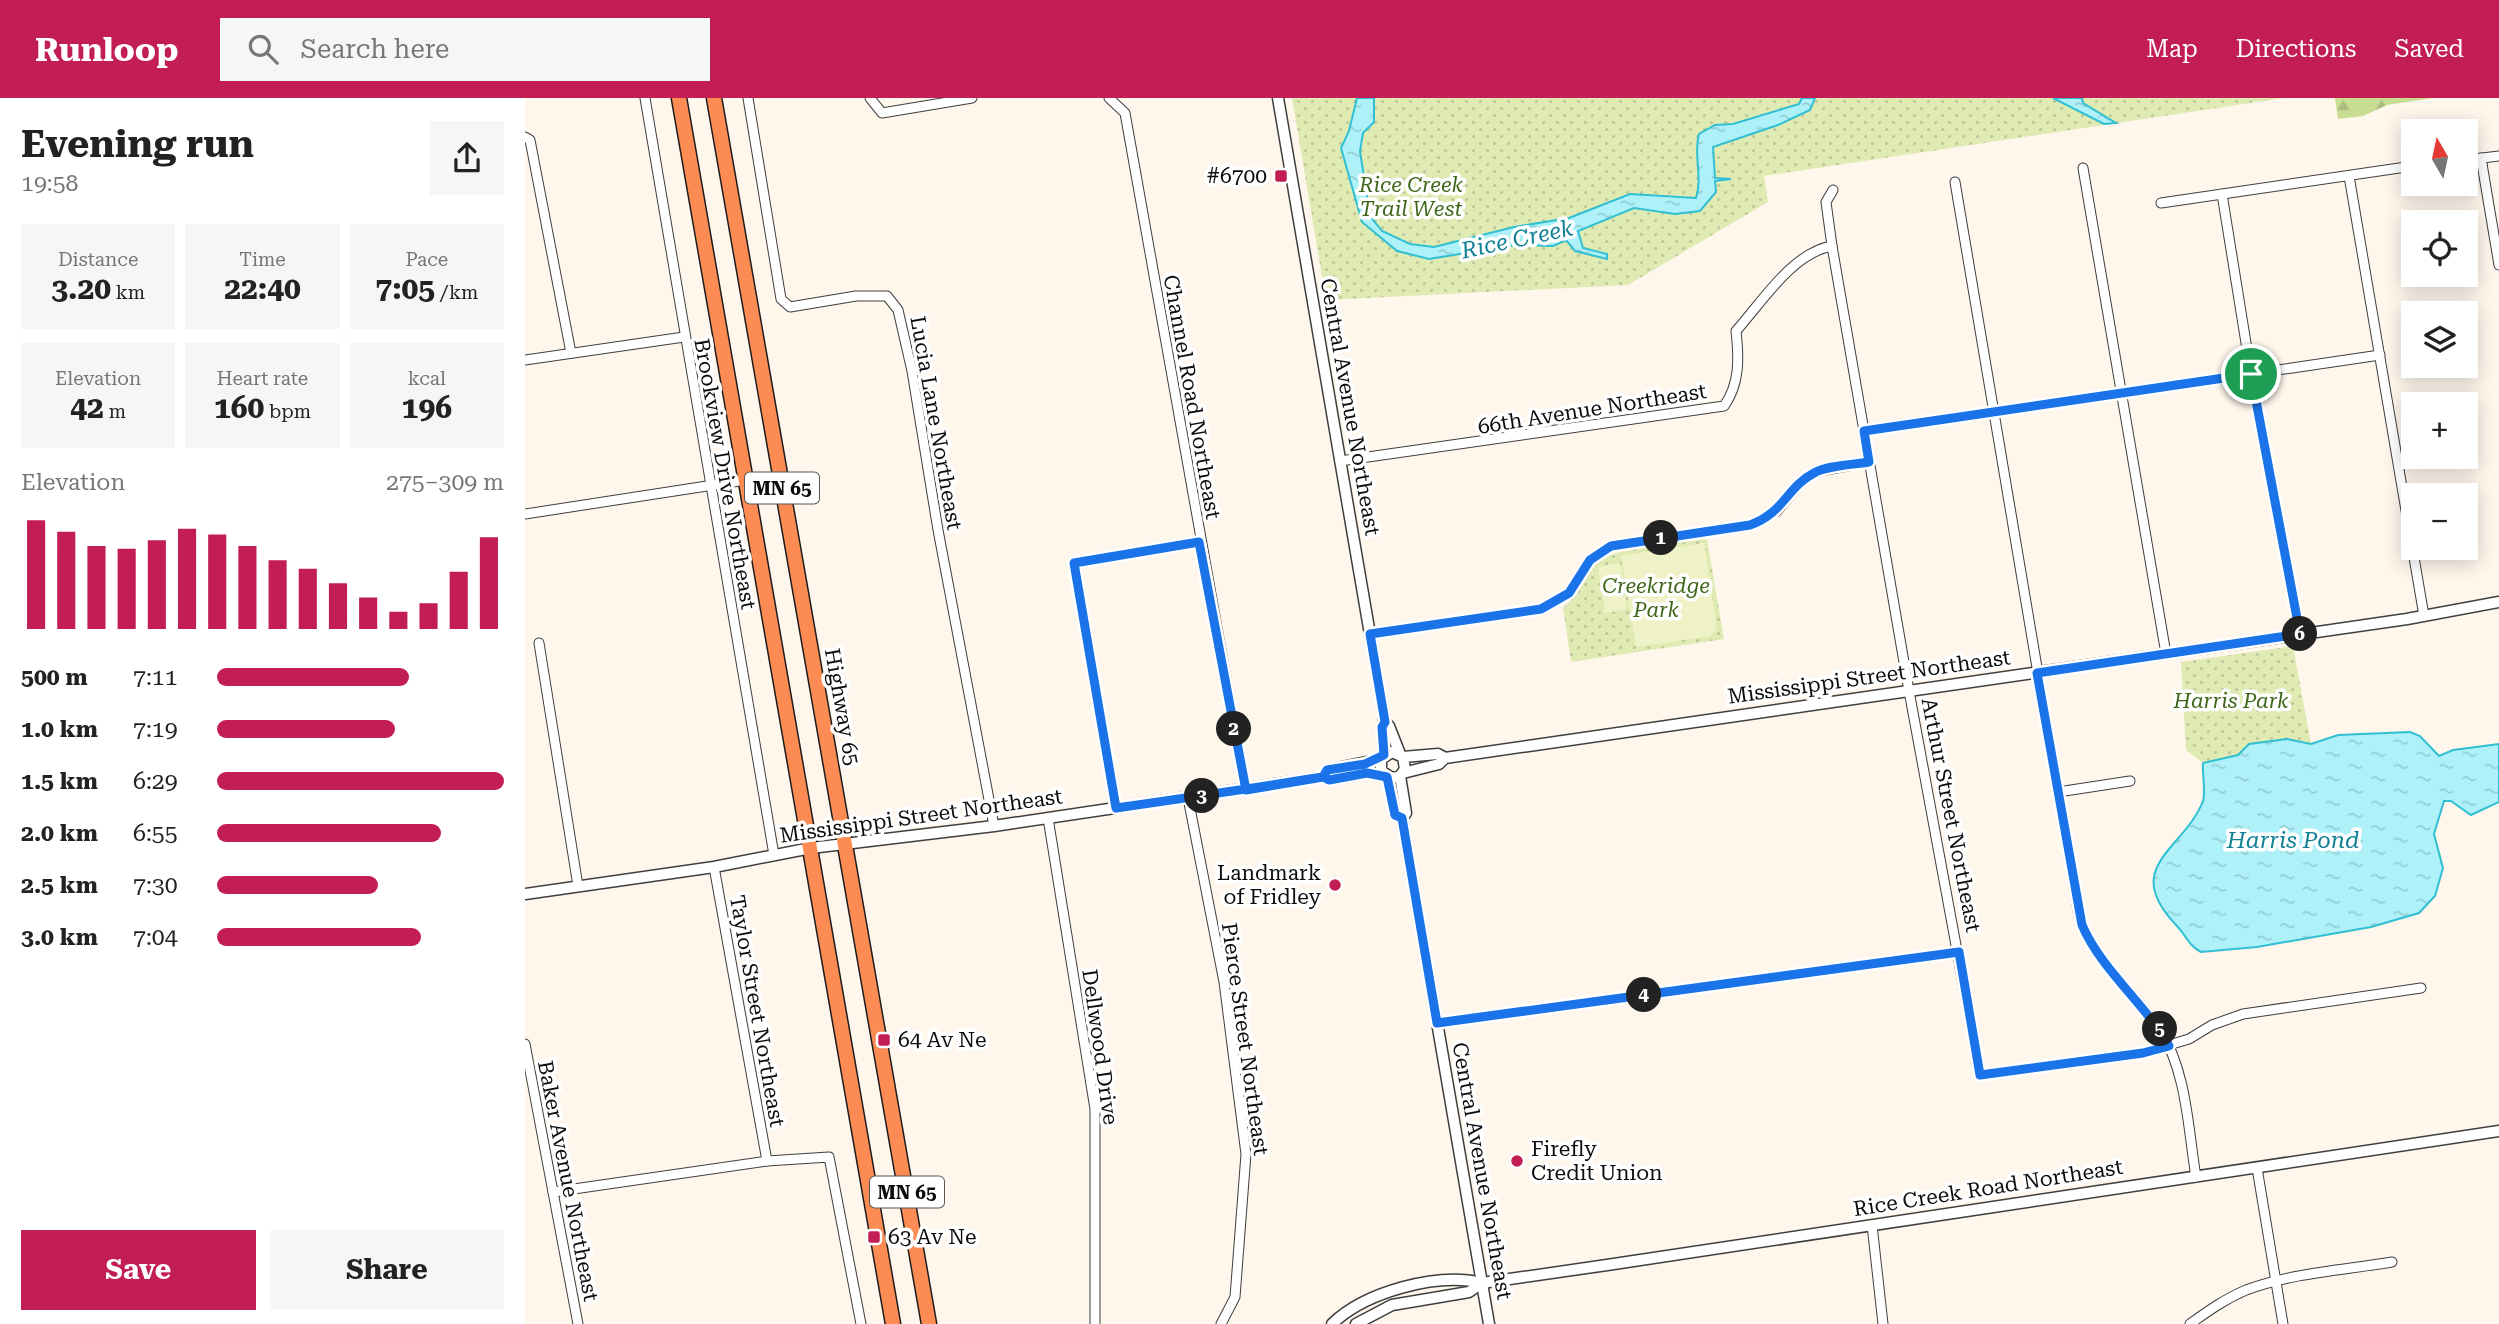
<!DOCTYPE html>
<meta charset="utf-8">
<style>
:root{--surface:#fff;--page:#f6f6f6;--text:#222;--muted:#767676;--accent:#c31e53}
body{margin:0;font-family:"Roboto Serif",serif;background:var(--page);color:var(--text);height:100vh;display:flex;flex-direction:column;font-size:26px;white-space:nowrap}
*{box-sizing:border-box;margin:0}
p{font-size:23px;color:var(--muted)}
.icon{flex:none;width:38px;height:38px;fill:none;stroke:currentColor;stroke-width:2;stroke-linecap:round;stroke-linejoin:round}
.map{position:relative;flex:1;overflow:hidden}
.drawer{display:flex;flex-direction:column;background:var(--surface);width:525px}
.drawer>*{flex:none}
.needle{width:46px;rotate:351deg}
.tools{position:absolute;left:1876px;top:21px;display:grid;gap:14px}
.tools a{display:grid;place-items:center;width:77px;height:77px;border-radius:0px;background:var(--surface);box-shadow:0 4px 18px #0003;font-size:35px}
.pin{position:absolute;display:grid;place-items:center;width:60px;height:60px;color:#fff;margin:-30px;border:4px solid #fff;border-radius:50%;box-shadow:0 2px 7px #0007}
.km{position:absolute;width:35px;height:35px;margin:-18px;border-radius:50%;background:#222;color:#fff;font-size:19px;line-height:35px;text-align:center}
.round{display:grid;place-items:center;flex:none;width:74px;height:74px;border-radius:0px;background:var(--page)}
.overview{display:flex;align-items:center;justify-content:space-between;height:119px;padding:0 21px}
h1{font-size:38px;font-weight:700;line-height:52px}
.stats{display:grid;grid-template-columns:repeat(3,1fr);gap:10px;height:119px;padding:7px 21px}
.stats div{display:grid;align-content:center;border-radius:0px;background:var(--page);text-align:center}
.stats b{font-size:30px;font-weight:700}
.stats small{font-size:19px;font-weight:400}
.stats p{font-size:19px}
.chart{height:196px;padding:14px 21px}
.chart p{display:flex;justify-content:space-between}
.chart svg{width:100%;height:126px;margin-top:7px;stroke:var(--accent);stroke-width:6}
.action{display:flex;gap:14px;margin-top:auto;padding:14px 21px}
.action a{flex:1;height:80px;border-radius:0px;background:var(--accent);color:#fff;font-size:28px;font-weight:700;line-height:80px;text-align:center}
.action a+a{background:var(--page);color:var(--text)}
ul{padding:0 21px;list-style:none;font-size:23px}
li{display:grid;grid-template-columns:112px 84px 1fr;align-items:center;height:52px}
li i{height:18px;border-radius:9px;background:var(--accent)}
header{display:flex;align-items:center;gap:42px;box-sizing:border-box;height:98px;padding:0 35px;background:var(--accent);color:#fff}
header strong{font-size:33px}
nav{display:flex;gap:38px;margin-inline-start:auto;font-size:24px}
.search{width:490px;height:63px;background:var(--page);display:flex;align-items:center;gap:18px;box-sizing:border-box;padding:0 24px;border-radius:0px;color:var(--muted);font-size:26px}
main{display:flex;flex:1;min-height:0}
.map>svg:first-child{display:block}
.forest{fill:url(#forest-firs)}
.park{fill:url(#park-dots)}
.pitch{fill:#eff2c6}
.water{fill:url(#water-ripples);stroke:#31bfd3;stroke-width:2}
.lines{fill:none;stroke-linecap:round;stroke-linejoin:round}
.minor-casing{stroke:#3f3f3f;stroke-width:11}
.tertiary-casing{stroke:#3f3f3f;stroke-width:13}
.trunk-casing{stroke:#1d1d1d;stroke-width:17}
.minor{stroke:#fff;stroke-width:9}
.tertiary{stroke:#fff;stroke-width:10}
.trunk{stroke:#fd8c54;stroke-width:14}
.route-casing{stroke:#fff;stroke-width:14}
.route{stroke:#1a73e8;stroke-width:9}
.poi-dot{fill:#c31e53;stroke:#fff;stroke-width:2.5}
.labels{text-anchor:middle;stroke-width:7;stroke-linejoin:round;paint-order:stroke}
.shield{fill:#fff;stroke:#555;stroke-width:2}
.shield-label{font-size:19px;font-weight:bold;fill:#0c0c0c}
.poi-label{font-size:21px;fill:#0c0c0c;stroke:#fff;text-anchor:start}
.park-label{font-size:21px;font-style:italic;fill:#3f671a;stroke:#fff}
.street-label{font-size:21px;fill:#0c0c0c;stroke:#fff}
.water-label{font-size:23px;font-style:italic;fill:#108095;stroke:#fff}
</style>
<header>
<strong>Runloop</strong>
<div class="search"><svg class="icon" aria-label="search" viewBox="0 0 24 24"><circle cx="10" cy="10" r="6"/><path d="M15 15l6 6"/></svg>Search here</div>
<nav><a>Map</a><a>Directions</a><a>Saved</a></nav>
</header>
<main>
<section class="drawer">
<div class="overview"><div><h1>Evening run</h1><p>19:58</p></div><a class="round"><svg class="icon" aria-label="share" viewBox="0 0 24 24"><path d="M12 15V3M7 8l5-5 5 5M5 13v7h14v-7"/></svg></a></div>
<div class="stats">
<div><p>Distance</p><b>3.20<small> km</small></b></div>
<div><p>Time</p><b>22:40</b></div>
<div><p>Pace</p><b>7:05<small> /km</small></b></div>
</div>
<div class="stats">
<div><p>Elevation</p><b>42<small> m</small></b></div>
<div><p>Heart rate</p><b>160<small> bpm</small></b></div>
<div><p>kcal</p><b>196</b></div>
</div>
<div class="chart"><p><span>Elevation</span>275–309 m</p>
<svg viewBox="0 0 160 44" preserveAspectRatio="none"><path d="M5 44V6M15 44V10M25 44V15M35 44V16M45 44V13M55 44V9M65 44V11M75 44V15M85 44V20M95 44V23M105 44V28M115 44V33M125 44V38M135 44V35M145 44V24M155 44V12"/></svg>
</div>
<ul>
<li><b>500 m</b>7:11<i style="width:67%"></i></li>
<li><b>1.0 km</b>7:19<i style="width:62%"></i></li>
<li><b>1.5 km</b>6:29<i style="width:100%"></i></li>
<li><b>2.0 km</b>6:55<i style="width:78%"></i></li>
<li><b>2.5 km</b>7:30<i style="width:56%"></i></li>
<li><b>3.0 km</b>7:04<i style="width:71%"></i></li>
</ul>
<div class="action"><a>Save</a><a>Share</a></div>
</section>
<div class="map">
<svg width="1974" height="1226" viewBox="0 0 1974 1226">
<defs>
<pattern id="forest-firs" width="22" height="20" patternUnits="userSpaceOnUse" patternTransform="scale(1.75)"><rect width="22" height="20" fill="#c8dc92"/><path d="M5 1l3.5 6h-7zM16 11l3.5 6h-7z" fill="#abbc7d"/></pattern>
<pattern id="park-dots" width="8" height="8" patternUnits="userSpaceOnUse" patternTransform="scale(1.75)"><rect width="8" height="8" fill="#e0ebb4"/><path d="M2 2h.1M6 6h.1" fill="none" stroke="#bfc89a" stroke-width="1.8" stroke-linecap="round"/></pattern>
<pattern id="water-ripples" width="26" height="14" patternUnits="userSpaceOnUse" patternTransform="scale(1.75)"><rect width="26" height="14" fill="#aef1f9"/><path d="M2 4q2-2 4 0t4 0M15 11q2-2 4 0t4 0" fill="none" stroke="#94cdd4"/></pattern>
</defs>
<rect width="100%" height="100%" fill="#fff6ec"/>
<path class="forest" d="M1810 0H1908L1862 7 1838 18 1813 21Z"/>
<g class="park">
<path d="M767 0H1759L1239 78 1243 104 1103 187 801 202Z"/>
<path d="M1182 441 1199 541 1046 564 1038 510C1053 497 1057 480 1070 466 1090 447 1154 445 1182 441Z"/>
<path d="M1768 548 1786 646 1762 641 1725 646 1713 657 1688 665H1678L1661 652 1656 564Z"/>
</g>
<g class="pitch">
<path d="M1179 445 1192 531 1185 538 1111 549 1096 458Z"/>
<path d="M1095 465 1102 511 1080 515 1073 469Z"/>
</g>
<g class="water">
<path d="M832 0H849V24L838 35 835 53 845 118 857 133 885 146 909 149 989 129 1044 120 1105 96 1171 100C1178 79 1168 57 1174 36L1190 27 1208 26 1274 6 1277 0H1290L1285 12 1253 27 1188 49 1190 80 1206 81 1190 83 1191 94 1175 113 1150 116 1109 110 1053 133 1058 150 1082 156V161L1050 153 1041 142 1028 148 990 147 904 161 872 153 837 124 816 50 824 33Z"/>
<path d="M1528 0H1557L1558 5 1591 25 1579 26Z"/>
<path d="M1885 634 1895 638 1914 658 1928 652 1974 646V704L1946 717 1926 703H1919L1909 736 1918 770 1910 798 1894 815 1846 829 1732 849 1676 854C1663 847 1661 837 1651 827 1595 768 1659 752 1678 703 1681 693 1677 676 1678 665L1713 657 1724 646 1762 641 1786 646 1813 637Z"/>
</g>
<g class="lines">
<g class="minor-casing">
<g id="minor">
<path d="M120 0 249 757"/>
<path d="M223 0 256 201 265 209 331 198H362L373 212 387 273 413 432 469 728"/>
<path d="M345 0 357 15 447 0"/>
<path d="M584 0 600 15 721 692"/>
<path d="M0 39 5 42 46 255"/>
<path d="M1956 60 1974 167"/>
<path d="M1941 62 1974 58"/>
<path d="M1558 70 1641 556"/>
<path d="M1824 78 1899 518"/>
<path d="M1430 84 1554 818C1568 864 1611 893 1635 932 1662 974 1663 1031 1671 1079"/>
<path d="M1308 92 1301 104 1307 148 1384 593 1455 977 1617 955 1664 941 1687 927 1718 916 1896 890"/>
<path d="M1697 96 1726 276 1775 536"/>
<path d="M1636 105 1888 68"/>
<path d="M0 262 159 239"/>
<path d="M1339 333 1855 257"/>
<path d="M815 363 1199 308C1215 286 1214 260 1211 233 1237 204 1267 155 1307 148"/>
<path d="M0 416 221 382"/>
<path d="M845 536 1016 511 1044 495 1065 462 1085 448 1225 427 1252 413 1275 386 1290 374 1344 364"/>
<path d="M14 545 53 788"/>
<path d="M1533 694 1605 683"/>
<path d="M663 700 699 884 721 1056 710 1199 696 1226"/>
<path d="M591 710 549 465 674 444"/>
<path d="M523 720 570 1011V1226"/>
<path d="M189 769 242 1063"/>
<path d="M912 925 1434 854"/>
<path d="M0 946 53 1226"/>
<path d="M1732 1070 1758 1226"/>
<path d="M28 1094 242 1063 304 1059 336 1226"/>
<path d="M1347 1127 1358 1226"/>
<path d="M1665 1226C1683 1213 1700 1201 1721 1192 1766 1175 1820 1172 1867 1164"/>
</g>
</g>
<g class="tertiary-casing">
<g id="tertiary">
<path d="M753 0 859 618V657"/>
<path d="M860 624 864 628 875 656"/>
<path d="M878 659 880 671 875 678 867 680 856 673V661L867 654 878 659 913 656 920 660"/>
<path d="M878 675 914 666 920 660 1882 521 1974 504"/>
<path d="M875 678 881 715 877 721 964 1226"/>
<path d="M798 679 802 672 856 661"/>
<path d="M862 679 870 717 877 720"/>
<path d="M0 796 189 769 286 750 469 728 798 679 804 682 842 675 859 677"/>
<path d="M807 1226C840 1194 912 1174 957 1185L1082 1167 1974 1033"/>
<path d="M831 1226 867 1207 944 1194 957 1185"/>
</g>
</g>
<g class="trunk-casing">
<g id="trunk">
<path d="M154 0 368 1226"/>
<path d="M189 0 404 1226"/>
</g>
</g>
<use href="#minor" class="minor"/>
<use href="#tertiary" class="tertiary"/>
<use href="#trunk" class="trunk"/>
</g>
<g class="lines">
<g class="route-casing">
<path id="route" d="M1726 276 1339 333 1344 364C1327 367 1304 367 1289 375 1262 389 1259 415 1225 427L1086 448 1065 462 1044 495 1016 511 845 536 860 624 857 629 859 657 840 666 802 672 798 679 721 692 674 444 549 465 591 710C660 700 729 690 798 679L804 682 842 675 862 679 870 717 877 720 912 925 1434 854 1455 977 1618 955 1644 948C1620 905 1577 873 1557 827L1512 575 1775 536 1726 276"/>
</g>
<use href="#route" class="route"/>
</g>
<g class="poi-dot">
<rect x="749" y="71" width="14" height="14" rx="3.5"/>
<circle cx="810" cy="787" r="7"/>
<rect x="352" y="935" width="14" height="14" rx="3.5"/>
<circle cx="992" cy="1063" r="7"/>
<rect x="342" y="1132" width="14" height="14" rx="3.5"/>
</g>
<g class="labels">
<g class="shield">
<rect x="220" y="374.5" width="74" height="31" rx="5"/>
<rect x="345" y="1078.5" width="74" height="31" rx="5"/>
</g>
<g class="shield-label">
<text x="257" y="397">MN 65</text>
<text x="382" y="1101">MN 65</text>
</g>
<g class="poi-label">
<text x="742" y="85" text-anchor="end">#6700</text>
<text x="796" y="782" text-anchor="end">Landmark<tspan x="796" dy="24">of Fridley</tspan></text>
<text x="373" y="949">64 Av Ne</text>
<text x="1006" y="1058">Firefly<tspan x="1006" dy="24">Credit Union</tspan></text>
<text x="363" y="1146">63 Av Ne</text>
</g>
<g class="park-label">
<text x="886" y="94">Rice Creek<tspan x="886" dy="24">Trail West</tspan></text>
<text x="1131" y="495">Creekridge<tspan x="1131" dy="24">Park</tspan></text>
<text x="1706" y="610">Harris Park</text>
</g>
<g class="street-label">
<text transform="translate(667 299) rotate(80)" y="7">Channel Road Northeast</text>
<text transform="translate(825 309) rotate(80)" y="7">Central Avenue Northeast</text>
<text transform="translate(1067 311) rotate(-9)" y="7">66th Avenue Northeast</text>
<text transform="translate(411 325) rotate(80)" y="7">Lucia Lane Northeast</text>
<text transform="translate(200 376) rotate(80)" y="7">Brookview Drive Northeast</text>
<text transform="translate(1344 579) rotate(-8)" y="7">Mississippi Street Northeast</text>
<text transform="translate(317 609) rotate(80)" y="7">Highway 65</text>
<text transform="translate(1426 717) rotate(79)" y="7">Arthur Street Northeast</text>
<text transform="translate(396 718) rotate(-8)" y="7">Mississippi Street Northeast</text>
<text transform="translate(232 913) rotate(80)" y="7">Taylor Street Northeast</text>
<text transform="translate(720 941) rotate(82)" y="7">Pierce Street Northeast</text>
<text transform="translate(575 949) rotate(82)" y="7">Dellwood Drive</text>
<text transform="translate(957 1073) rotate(80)" y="7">Central Avenue Northeast</text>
<text transform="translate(43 1083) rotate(79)" y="7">Baker Avenue Northeast</text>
<text transform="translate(1463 1090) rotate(-9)" y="7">Rice Creek Road Northeast</text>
</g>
<g class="water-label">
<text transform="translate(992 141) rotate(-12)" y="8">Rice Creek</text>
<text x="1768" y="750">Harris Pond</text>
</g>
</g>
</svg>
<div class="tools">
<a><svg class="needle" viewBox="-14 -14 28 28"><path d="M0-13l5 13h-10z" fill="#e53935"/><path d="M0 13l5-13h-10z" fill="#767676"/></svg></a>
<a><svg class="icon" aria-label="locate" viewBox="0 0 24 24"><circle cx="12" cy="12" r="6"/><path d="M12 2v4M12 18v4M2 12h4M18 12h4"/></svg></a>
<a><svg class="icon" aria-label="layers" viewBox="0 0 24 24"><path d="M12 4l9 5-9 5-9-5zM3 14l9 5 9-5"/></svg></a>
<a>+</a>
<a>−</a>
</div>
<div class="pin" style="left:1726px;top:276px;background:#1e9e55"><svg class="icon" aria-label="arrive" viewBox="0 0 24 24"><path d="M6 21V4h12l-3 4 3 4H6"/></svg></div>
<b class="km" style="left:1136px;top:440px">1</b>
<b class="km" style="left:709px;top:631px">2</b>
<b class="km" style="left:677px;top:698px">3</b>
<b class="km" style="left:1119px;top:897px">4</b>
<b class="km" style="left:1635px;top:931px">5</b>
<b class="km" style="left:1775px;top:536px">6</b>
</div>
</main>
